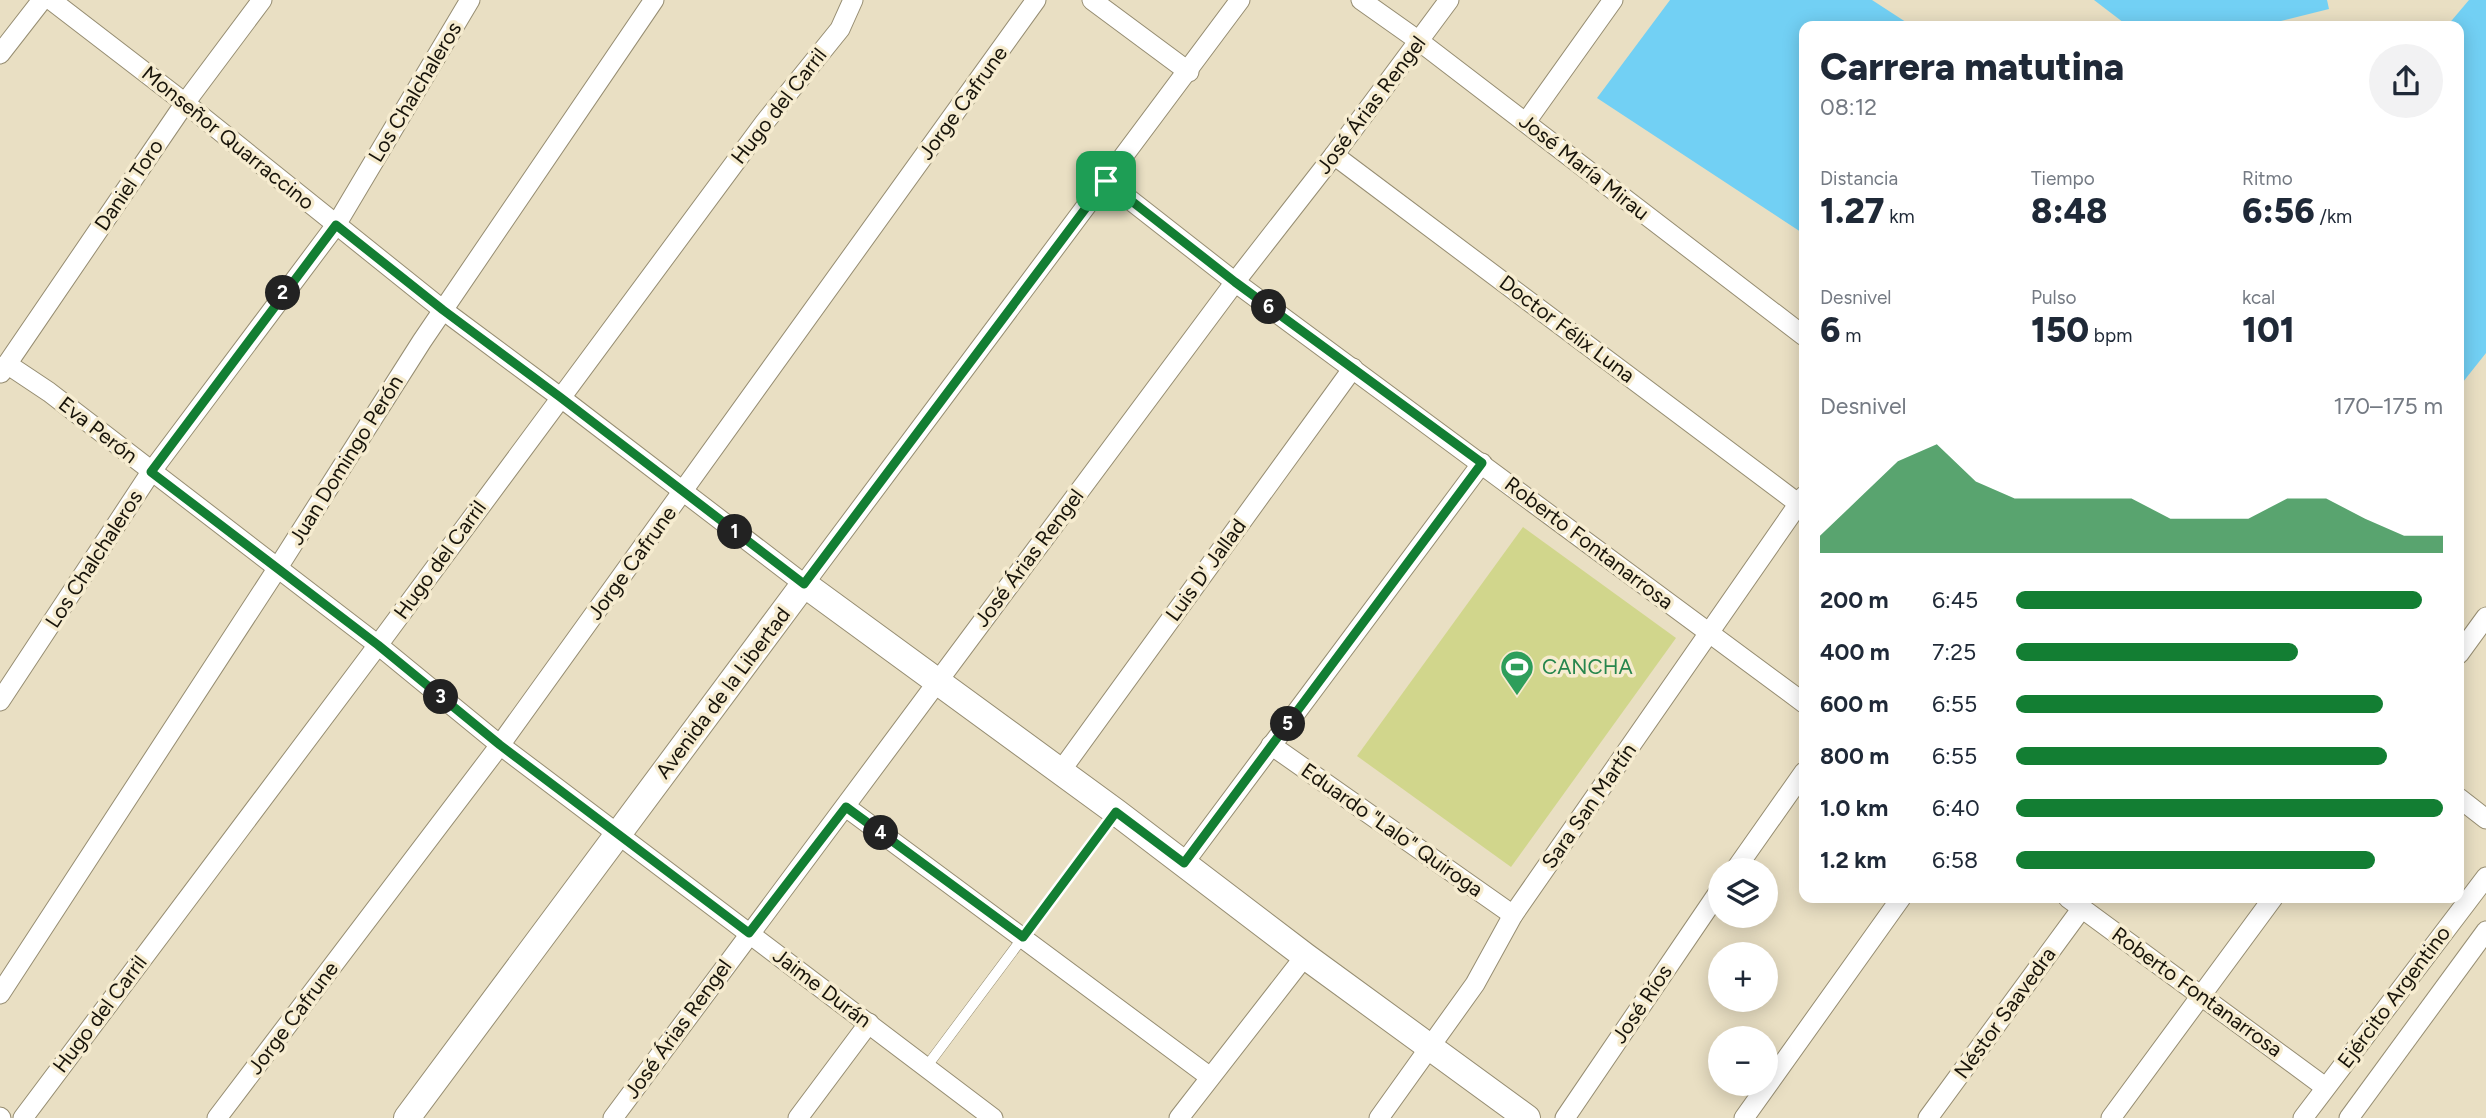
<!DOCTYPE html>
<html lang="es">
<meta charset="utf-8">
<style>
:root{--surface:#fff;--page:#f2f2f3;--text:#1f2937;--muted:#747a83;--accent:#137e33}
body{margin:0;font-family:Figtree,sans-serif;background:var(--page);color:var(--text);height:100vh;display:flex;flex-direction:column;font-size:26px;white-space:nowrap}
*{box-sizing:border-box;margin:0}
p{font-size:23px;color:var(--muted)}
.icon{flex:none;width:38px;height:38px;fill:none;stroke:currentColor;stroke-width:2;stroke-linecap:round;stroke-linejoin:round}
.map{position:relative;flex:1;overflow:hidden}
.sheet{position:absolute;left:1799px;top:21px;width:665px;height:882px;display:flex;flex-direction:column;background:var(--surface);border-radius:14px;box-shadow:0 4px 18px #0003}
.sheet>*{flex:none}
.controls{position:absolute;left:1708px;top:858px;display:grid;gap:14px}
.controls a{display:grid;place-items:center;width:70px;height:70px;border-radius:50%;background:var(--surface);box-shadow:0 4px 18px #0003;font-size:35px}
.pin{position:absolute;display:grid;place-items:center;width:60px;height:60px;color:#fff;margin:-30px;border-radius:14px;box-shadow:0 4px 10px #0006}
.km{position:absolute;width:35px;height:35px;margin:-18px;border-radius:50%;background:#222;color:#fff;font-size:19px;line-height:35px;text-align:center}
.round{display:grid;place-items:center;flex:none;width:74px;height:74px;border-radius:37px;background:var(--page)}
.head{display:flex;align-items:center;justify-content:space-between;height:119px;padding:0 21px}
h1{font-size:38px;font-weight:800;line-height:52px}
.stats{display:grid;grid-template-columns:repeat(3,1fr);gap:10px;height:119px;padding:7px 21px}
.stats div{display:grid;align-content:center}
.stats b{font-size:35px;font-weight:800}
.stats small{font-size:19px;font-weight:400}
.stats p{font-size:19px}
.chart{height:196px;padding:14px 21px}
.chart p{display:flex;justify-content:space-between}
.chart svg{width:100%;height:126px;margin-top:7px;fill:var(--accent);opacity:.7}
ul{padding:0 21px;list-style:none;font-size:23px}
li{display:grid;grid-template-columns:112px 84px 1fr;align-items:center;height:52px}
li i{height:18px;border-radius:9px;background:var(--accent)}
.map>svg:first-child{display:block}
.green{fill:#d1d68c}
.water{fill:#72d0f4}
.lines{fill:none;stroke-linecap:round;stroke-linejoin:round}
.lane-casing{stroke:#968d72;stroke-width:11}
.street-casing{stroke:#968d72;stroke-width:21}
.secondary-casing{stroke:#968d72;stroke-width:28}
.lane{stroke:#fff;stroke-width:10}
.street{stroke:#fff;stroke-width:19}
.secondary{stroke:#fff;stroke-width:26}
.route-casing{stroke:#fff;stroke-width:14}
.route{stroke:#137e33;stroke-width:9}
.labels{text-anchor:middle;stroke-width:7;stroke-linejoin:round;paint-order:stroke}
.street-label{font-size:21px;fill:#18140a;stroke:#f6ecd0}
.leisure-label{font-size:21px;fill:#27864d;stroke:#f6ecd0;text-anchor:start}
</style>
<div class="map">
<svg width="2486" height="1118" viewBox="0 0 2486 1118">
<rect width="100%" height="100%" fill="#e9dfc3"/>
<path class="green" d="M1523 527 1676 638 1511 867 1357 756Z"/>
<g class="water">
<path d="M1670 0H1872L1912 26H1804V234L1597 98Z"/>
<path d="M2094 0H2327L2329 9 2261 26H2128Z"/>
<path d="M2469 0H2486V353L2459 387V26H2447Z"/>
</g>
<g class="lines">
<g class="lane-casing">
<path id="lane" d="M927 1066 1115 814"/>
</g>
<g class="street-casing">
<g id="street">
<path d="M51 0 185 103 443 310 560 397 804 584 1240 0"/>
<path d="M1092 0 1189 72"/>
<path d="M1361 0 1419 41 1804 336"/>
<path d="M0 54 42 0"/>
<path d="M1526 122 1613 0"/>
<path d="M1334 155 1799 504"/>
<path d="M1106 181 1235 282 1804 703"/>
<path d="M7 364 49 392 378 645 500 745 993 1118"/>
<path d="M1 373 185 103 262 0"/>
<path d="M2459 654 2486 617"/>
<path d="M0 701 151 472 336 225 470 0"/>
<path d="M1271 745 1513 915"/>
<path d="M1060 772 1353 368"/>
<path d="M2459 798 2486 819"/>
<path d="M846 807 1210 1077"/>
<path d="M1184 863 1482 463"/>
<path d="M1735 870 1804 772"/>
<path d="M2068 898 2325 1087"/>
<path d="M0 994 277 569 422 341 654 0"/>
<path d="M0 1117 1 1118"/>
<path d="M23 1118 378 645 765 122 840 29 853 0"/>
<path d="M217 1118 500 745 1036 0"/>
<path d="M613 1118 1235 282 1334 155 1449 0"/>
<path d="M798 1118 869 1023"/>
<path d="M1179 1118 1305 956"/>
<path d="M1379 1118 1475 984 1513 915 1804 496"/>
<path d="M1565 1118 1720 890"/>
<path d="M1744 1118 1901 898"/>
<path d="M1928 1118 2082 908"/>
<path d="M2111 1118 2273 898"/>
<path d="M2303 1118 2486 877"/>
<path d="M2349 1118 2486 931"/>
</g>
</g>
<g class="secondary-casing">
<path id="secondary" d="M407 1118 804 584 1116 812 1305 956 1527 1118"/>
</g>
<use href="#lane" class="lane"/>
<use href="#street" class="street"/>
<use href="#secondary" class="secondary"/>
</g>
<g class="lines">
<g class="route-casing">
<path id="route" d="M1106 181 1235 282 1482 463 1184 863 1116 812 1023 937 846 807 749 933 500 745 378 645 151 472 336 225 443 310 560 397 804 584Z"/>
</g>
<use href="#route" class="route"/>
</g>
<defs>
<g id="stadium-pin" transform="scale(1.75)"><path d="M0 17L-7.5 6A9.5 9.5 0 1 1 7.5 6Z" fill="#2e9e5b" stroke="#f6ecd0"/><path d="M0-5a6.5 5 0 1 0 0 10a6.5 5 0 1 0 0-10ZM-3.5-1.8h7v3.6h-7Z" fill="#fff"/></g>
</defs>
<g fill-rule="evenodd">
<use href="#stadium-pin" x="1517" y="667"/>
</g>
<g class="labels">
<g class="street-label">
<text transform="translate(415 92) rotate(-59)" y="7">Los Chalchaleros</text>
<text transform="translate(963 103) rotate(-54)" y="7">Jorge Cafrune</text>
<text transform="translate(1371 105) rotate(-53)" y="7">José Árias Rengel</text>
<text transform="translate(779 106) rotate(-52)" y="7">Hugo del Carril</text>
<text transform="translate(228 138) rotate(39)" y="7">Monseñor Quarraccino</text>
<text transform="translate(1584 167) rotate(38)" y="7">José María Mirau</text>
<text transform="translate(129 185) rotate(-56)" y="7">Daniel Toro</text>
<text transform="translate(1567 329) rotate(37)" y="7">Doctor Félix Luna</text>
<text transform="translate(98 430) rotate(38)" y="7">Eva Perón</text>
<text transform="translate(346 460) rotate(-58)" y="7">Juan Domingo Perón</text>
<text transform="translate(1589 543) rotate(37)" y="7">Roberto Fontanarrosa</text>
<text transform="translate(1029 558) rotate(-53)" y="7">José Árias Rengel</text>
<text transform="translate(94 559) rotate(-57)" y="7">Los Chalchaleros</text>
<text transform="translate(440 560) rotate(-54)" y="7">Hugo del Carril</text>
<text transform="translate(632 563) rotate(-54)" y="7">Jorge Cafrune</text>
<text transform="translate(1206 570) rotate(-54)" y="7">Luis D' Jallad</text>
<text transform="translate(723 693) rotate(-53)" y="7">Avenida de la Libertad</text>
<text transform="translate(1589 806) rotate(-55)" y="7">Sara San Martín</text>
<text transform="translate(1392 830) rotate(35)" y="7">Eduardo "Lalo" Quiroga</text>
<text transform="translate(822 988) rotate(37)" y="7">Jaime Durán</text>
<text transform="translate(2197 992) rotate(36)" y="7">Roberto Fontanarrosa</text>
<text transform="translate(2394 997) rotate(-53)" y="7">Ejército Argentino</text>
<text transform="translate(1642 1004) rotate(-56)" y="7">José Ríos</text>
<text transform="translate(2005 1013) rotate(-54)" y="7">Néstor Saavedra</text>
<text transform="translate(100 1014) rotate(-53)" y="7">Hugo del Carril</text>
<text transform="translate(293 1018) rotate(-53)" y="7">Jorge Cafrune</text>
<text transform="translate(678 1029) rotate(-54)" y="7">José Árias Rengel</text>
</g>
<g class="leisure-label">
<text x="1542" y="674">CANCHA</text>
</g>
</g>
</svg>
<div class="controls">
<a><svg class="icon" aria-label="layers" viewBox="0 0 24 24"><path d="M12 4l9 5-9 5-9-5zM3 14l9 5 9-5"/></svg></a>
<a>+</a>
<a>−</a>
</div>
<div class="pin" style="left:1106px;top:181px;background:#1e9e55"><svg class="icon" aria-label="arrive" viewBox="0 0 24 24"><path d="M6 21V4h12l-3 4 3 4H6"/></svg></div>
<b class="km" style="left:735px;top:532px">1</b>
<b class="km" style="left:283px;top:293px">2</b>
<b class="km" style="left:441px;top:697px">3</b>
<b class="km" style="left:881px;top:833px">4</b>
<b class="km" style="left:1288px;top:724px">5</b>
<b class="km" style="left:1269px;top:307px">6</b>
<section class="sheet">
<div class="head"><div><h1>Carrera matutina</h1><p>08:12</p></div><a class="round"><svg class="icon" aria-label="share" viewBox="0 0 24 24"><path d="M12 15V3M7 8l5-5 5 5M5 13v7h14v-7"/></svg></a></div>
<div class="stats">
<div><p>Distancia</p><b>1.27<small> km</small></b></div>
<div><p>Tiempo</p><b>8:48</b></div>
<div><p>Ritmo</p><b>6:56<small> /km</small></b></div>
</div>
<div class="stats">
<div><p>Desnivel</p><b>6<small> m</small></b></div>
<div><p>Pulso</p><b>150<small> bpm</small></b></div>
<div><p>kcal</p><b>101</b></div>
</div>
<div class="chart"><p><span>Desnivel</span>170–175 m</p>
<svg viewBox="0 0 160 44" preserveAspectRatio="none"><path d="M0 44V38L10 25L20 12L30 6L40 19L50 25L60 25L70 25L80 25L90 32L100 32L110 32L120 25L130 25L140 32L150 38L160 38V44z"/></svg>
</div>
<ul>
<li><b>200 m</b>6:45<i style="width:95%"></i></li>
<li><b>400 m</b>7:25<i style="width:66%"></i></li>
<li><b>600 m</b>6:55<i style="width:86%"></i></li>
<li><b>800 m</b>6:55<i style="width:87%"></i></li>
<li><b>1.0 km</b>6:40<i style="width:100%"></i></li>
<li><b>1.2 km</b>6:58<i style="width:84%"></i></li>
</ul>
</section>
</div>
